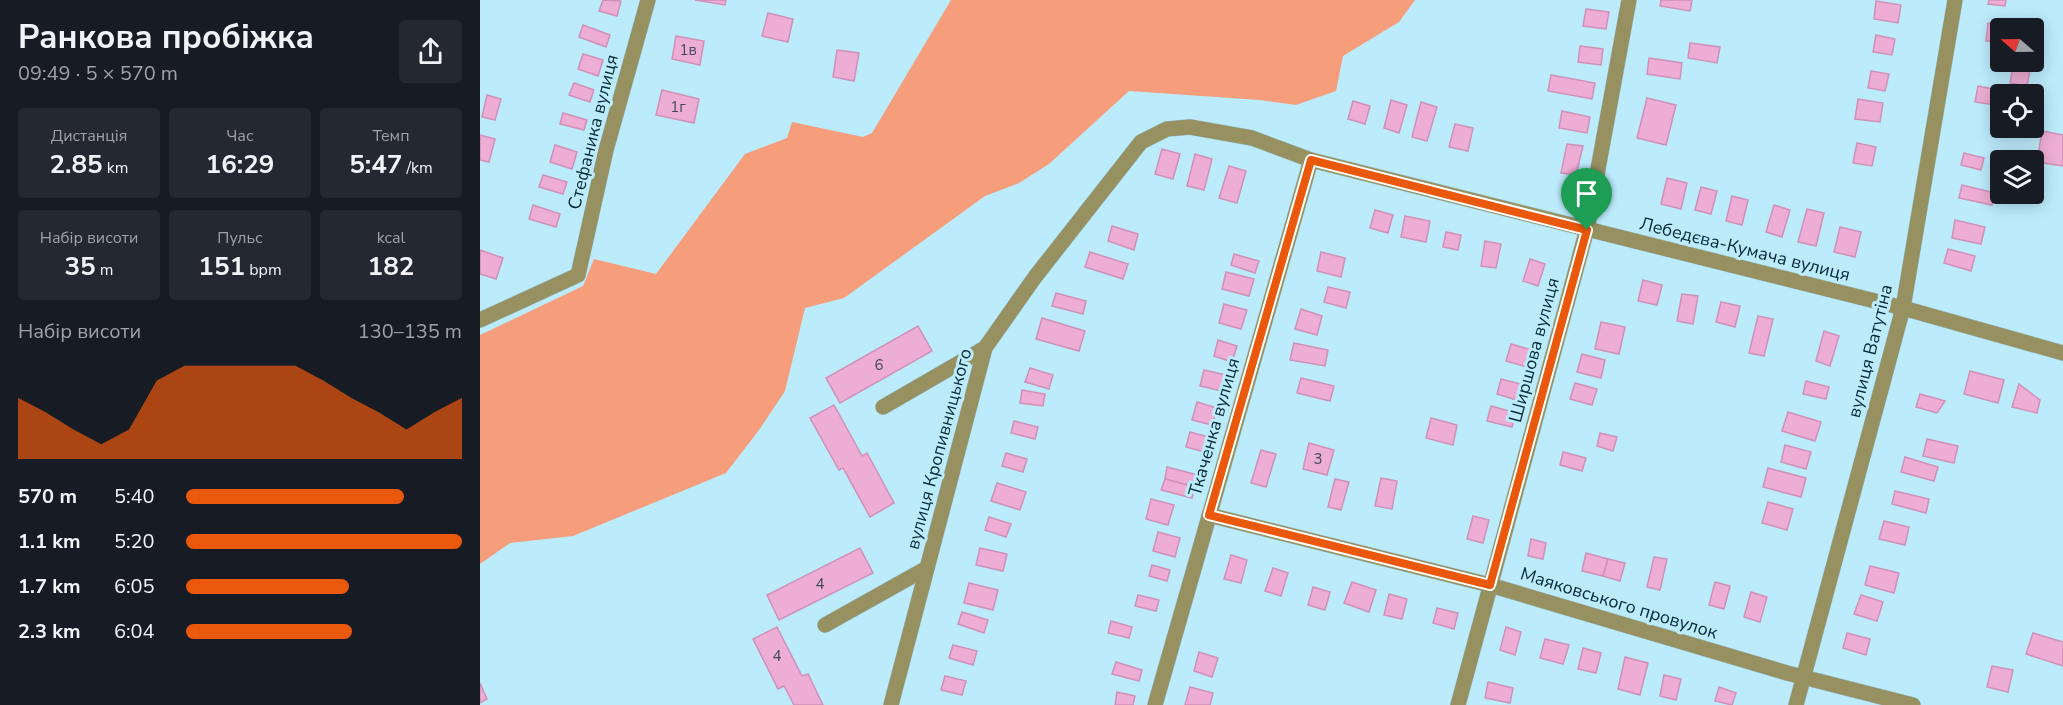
<!DOCTYPE html>
<html lang="uk">
<meta charset="utf-8">
<style>
:root{--surface:#171b24;--page:#242831;--text:#f1f3f6;--muted:#9ea1a6;--accent:#ea580c}
body{margin:0;font-family:"Nunito Sans",sans-serif;background:var(--page);color:var(--text);height:100vh;display:flex;flex-direction:column;font-size:22px;white-space:nowrap}
*{box-sizing:border-box;margin:0}
p{font-size:20px;color:var(--muted)}
.icon{flex:none;width:33px;height:33px;fill:none;stroke:currentColor;stroke-width:2;stroke-linecap:round;stroke-linejoin:round}
.map{position:relative;flex:1;overflow:hidden}
.drawer{display:flex;flex-direction:column;background:var(--surface);width:480px}
.drawer>*{flex:none}
.needle{width:39px;rotate:290deg}
.buttons{position:absolute;left:1510px;top:18px;display:grid;gap:12px}
.buttons a{display:grid;place-items:center;width:54px;height:54px;border-radius:6px;background:var(--surface);box-shadow:0 3px 15px #0003;font-size:30px}
.pin{position:absolute;display:grid;place-items:center;width:51px;height:51px;color:#fff;margin:-62px -26px;border-radius:50% 50% 50% 0;rotate:-45deg;box-shadow:0 0 6px #0007}
.pin .icon{rotate:45deg}
.round{display:grid;place-items:center;flex:none;width:63px;height:63px;border-radius:6px;background:var(--page)}
.head{display:flex;align-items:center;justify-content:space-between;height:102px;padding:0 18px}
h1{font-size:33px;font-weight:700;line-height:45px}
.figures{display:grid;grid-template-columns:repeat(3,1fr);gap:9px;height:102px;padding:6px 18px}
.figures div{display:grid;align-content:center;border-radius:6px;background:var(--page);text-align:center}
.figures b{font-size:26px;font-weight:700}
.figures small{font-size:16px;font-weight:400}
.figures p{font-size:16px}
.chart{height:168px;padding:12px 18px}
.chart p{display:flex;justify-content:space-between}
.chart svg{width:100%;height:108px;margin-top:6px;fill:var(--accent);opacity:.7}
ul{padding:0 18px;list-style:none;font-size:20px}
li{display:grid;grid-template-columns:96px 72px 1fr;align-items:center;height:45px}
li i{height:15px;border-radius:8px;background:var(--accent)}
main{display:flex;flex:1;min-height:0}
.map>svg:first-child{display:block}
.green{fill:#f69d7b}
.building{fill:#edadd4;stroke:#cf91b8;stroke-width:1.5}
.lines{fill:none;stroke-linecap:round;stroke-linejoin:round}
.minor-casing{stroke:#9bc8d8;stroke-width:16}
.minor{stroke:#979161;stroke-width:15}
.route-casing{stroke:#fff;stroke-width:12}
.route{stroke:#ea580c;stroke-width:8}
.labels{text-anchor:middle;stroke-width:6;stroke-linejoin:round;paint-order:stroke}
.number-label{font-size:15px;fill:#3e4a5c}
.street-label{font-size:18px;fill:#042934;stroke:#bcebfc}
</style>
<main>
<section class="drawer">
<div class="head"><div><h1>Ранкова пробіжка</h1><p>09:49 · 5 × 570 m</p></div><a class="round"><svg class="icon" aria-label="share" viewBox="0 0 24 24"><path d="M12 15V3M7 8l5-5 5 5M5 13v7h14v-7"/></svg></a></div>
<div class="figures">
<div><p>Дистанція</p><b>2.85<small> km</small></b></div>
<div><p>Час</p><b>16:29</b></div>
<div><p>Темп</p><b>5:47<small> /km</small></b></div>
</div>
<div class="figures">
<div><p>Набір висоти</p><b>35<small> m</small></b></div>
<div><p>Пульс</p><b>151<small> bpm</small></b></div>
<div><p>kcal</p><b>182</b></div>
</div>
<div class="chart"><p><span>Набір висоти</span>130–135 m</p>
<svg viewBox="0 0 160 44" preserveAspectRatio="none"><path d="M0 44V19L10 25L20 32L30 38L40 32L50 12L60 6L70 6L80 6L90 6L100 6L110 12L120 19L130 25L140 32L150 25L160 19V44z"/></svg>
</div>
<ul>
<li><b>570 m</b>5:40<i style="width:79%"></i></li>
<li><b>1.1 km</b>5:20<i style="width:100%"></i></li>
<li><b>1.7 km</b>6:05<i style="width:59%"></i></li>
<li><b>2.3 km</b>6:04<i style="width:60%"></i></li>
</ul>
</section>
<div class="map">
<svg width="1583" height="705" viewBox="0 0 1583 705">
<rect width="100%" height="100%" fill="#bcebfc"/>
<path class="green" d="M471 0H935L919 22 863 56 856 91 816 105 780 100 649 91 569 164 539 183 505 196 364 298 325 308 305 391 279 430 246 473 93 536 30 543 0 564V335L103 286 114 259 176 274 265 154 307 138 312 122 383 137 392 133Z"/>
<g class="building">
<path d="M123 0 141 1 137 16 119 11Z"/>
<path d="M215 0H246L245 5Z"/>
<path d="M1181 0H1212L1210 11 1180 6Z"/>
<path d="M1509 0H1526L1525 6 1508 4Z"/>
<path d="M1396 1 1421 5 1418 23 1394 19Z"/>
<path d="M1106 9 1129 12 1126 29 1103 26Z"/>
<path d="M288 13 313 19 308 42 282 36Z"/>
<path d="M1508 23 1528 25V28H1521V42L1506 41Z"/>
<path d="M103 25 130 35 126 47 99 37Z"/>
<path d="M1396 35 1415 39 1412 55 1393 52Z"/>
<path d="M196 36 224 41 220 65 192 59Z"/>
<path d="M1210 43 1240 47 1237 63 1208 58Z"/>
<path d="M1100 46 1123 49 1121 65 1098 62Z"/>
<path d="M357 50 379 53 374 81 353 77Z"/>
<path d="M103 54 123 60 118 76 98 69Z"/>
<path d="M1169 58 1202 63 1200 79 1167 74Z"/>
<path d="M1534 62 1551 65 1547 86 1530 83Z"/>
<path d="M1391 71 1409 74 1405 91 1388 88Z"/>
<path d="M1071 75 1115 83 1112 99 1068 91Z"/>
<path d="M94 83 114 90 110 102 89 95Z"/>
<path d="M1498 86 1524 91V94H1521V106L1495 102Z"/>
<path d="M182 90 219 99 214 123 176 115Z"/>
<path d="M7 95 21 99 15 120 2 117Z"/>
<path d="M1167 98 1196 105 1186 145 1157 138Z"/>
<path d="M1378 99 1403 103 1400 122 1375 119Z"/>
<path d="M911 100 927 105 919 133 904 128Z"/>
<path d="M873 101 890 106 885 124 868 119Z"/>
<path d="M941 102 957 107 947 141 932 137Z"/>
<path d="M1082 111 1110 117 1107 133 1079 128Z"/>
<path d="M83 113 107 120 104 130 80 124Z"/>
<path d="M975 124 993 128 988 151 969 147Z"/>
<path d="M1562 131 1583 135V166L1557 162Z"/>
<path d="M0 135 15 139 9 162 0 160Z"/>
<path d="M1377 143 1396 147 1392 166 1373 163Z"/>
<path d="M1087 144 1103 146 1096 175 1081 173Z"/>
<path d="M75 145 97 152 92 169 70 162Z"/>
<path d="M682 149 700 154 693 179 675 174Z"/>
<path d="M1484 153 1504 158 1501 170 1481 165Z"/>
<path d="M715 154 732 159 724 190 707 186Z"/>
<path d="M749 166 766 171 757 203 739 198Z"/>
<path d="M63 175 87 182 83 194 59 187Z"/>
<path d="M1187 178 1207 183 1201 209 1181 204Z"/>
<path d="M1482 185 1515 193 1512 205 1479 198Z"/>
<path d="M1221 187 1237 191 1231 214 1215 210Z"/>
<path d="M1252 196 1268 200 1262 225 1246 221Z"/>
<path d="M53 205 80 214 76 227 49 219Z"/>
<path d="M1294 205 1310 210 1302 237 1286 232Z"/>
<path d="M1327 209 1344 213 1336 246 1318 242Z"/>
<path d="M895 210 913 215 908 233 890 228Z"/>
<path d="M925 216 950 221 946 242 921 237Z"/>
<path d="M1475 220 1505 227 1501 244 1472 238Z"/>
<path d="M632 226 658 234 654 250 628 241Z"/>
<path d="M1360 227 1381 232 1375 257 1354 252Z"/>
<path d="M966 232 981 235 978 250 963 247Z"/>
<path d="M1005 241 1021 244 1016 268 1001 266Z"/>
<path d="M1468 249 1495 256 1491 271 1464 263Z"/>
<path d="M0 250 23 258 16 279 0 274Z"/>
<path d="M610 252 648 264 643 279 605 267Z"/>
<path d="M841 252 865 258 861 277 837 271Z"/>
<path d="M754 254 779 261 775 273 751 265Z"/>
<path d="M1050 259 1065 264 1058 286 1043 281Z"/>
<path d="M746 272 774 279 769 296 742 289Z"/>
<path d="M1163 280 1182 285 1177 305 1158 301Z"/>
<path d="M848 287 870 292 866 308 844 302Z"/>
<path d="M576 293 606 301 603 314 572 306Z"/>
<path d="M1202 294 1218 296 1213 324 1197 321Z"/>
<path d="M1241 302 1260 306 1255 327 1236 322Z"/>
<path d="M744 304 767 310 761 329 739 323Z"/>
<path d="M821 309 842 316 837 335 815 329Z"/>
<path d="M1278 316 1293 319 1284 356 1269 353Z"/>
<path d="M562 318 605 331 599 351 556 339Z"/>
<path d="M1121 322 1145 327 1139 354 1115 349Z"/>
<path d="M438 326 452 351 360 403 346 378Z"/>
<path d="M1344 331 1359 336 1350 366 1336 361Z"/>
<path d="M738 340 757 346 752 362 734 356Z"/>
<path d="M814 343 848 350 845 366 810 360Z"/>
<path d="M1031 344 1055 351 1050 368 1026 361Z"/>
<path d="M1102 354 1125 360 1121 378 1097 372Z"/>
<path d="M550 368 573 375 569 389 545 382Z"/>
<path d="M724 370 746 375 742 391 720 386Z"/>
<path d="M1490 371 1524 380 1518 403 1484 394Z"/>
<path d="M821 378 854 386 850 401 817 393Z"/>
<path d="M1021 379 1044 385 1040 401 1017 394Z"/>
<path d="M1326 381 1349 387 1346 399 1323 394Z"/>
<path d="M1095 383 1117 389 1112 405 1090 399Z"/>
<path d="M1539 384 1560 400 1557 413 1532 407Z"/>
<path d="M542 390 565 394 563 406 540 403Z"/>
<path d="M1440 394 1465 401 1457 413 1436 407Z"/>
<path d="M717 402 737 408 732 425 712 420Z"/>
<path d="M354 405 382 456 387 453 414 503 390 517 363 468 359 470 330 418Z"/>
<path d="M1011 406 1036 413 1032 427 1007 421Z"/>
<path d="M1308 412 1341 422 1335 441 1302 431Z"/>
<path d="M951 418 977 425 973 445 946 438Z"/>
<path d="M534 421 558 427 555 439 531 433Z"/>
<path d="M710 432 729 437 725 452 706 447Z"/>
<path d="M1120 433 1137 437 1133 451 1117 446Z"/>
<path d="M1447 439 1478 446 1474 463 1443 456Z"/>
<path d="M829 443 854 450 847 475 823 469Z"/>
<path d="M1305 445 1331 452 1326 469 1301 462Z"/>
<path d="M781 450 796 454 786 487 771 483Z"/>
<path d="M1083 452 1106 458 1102 471 1080 465Z"/>
<path d="M526 453 547 459 543 472 522 466Z"/>
<path d="M1425 457 1458 467 1454 481 1421 472Z"/>
<path d="M687 467 718 475 715 487 685 479Z"/>
<path d="M1288 468 1326 478 1321 497 1283 487Z"/>
<path d="M901 478 917 481 912 509 895 506Z"/>
<path d="M685 479 715 487 712 498 681 490Z"/>
<path d="M855 479 869 482 861 510 848 507Z"/>
<path d="M517 483 546 492 540 510 511 501Z"/>
<path d="M1415 491 1449 499 1446 513 1412 504Z"/>
<path d="M671 499 694 505 688 525 666 519Z"/>
<path d="M1288 502 1313 509 1307 530 1282 523Z"/>
<path d="M993 516 1009 520 1003 543 987 539Z"/>
<path d="M509 517 531 524 526 537 505 530Z"/>
<path d="M1404 521 1429 527 1425 545 1399 539Z"/>
<path d="M678 532 700 538 695 557 673 551Z"/>
<path d="M1051 539 1066 543 1063 559 1048 556Z"/>
<path d="M380 548 393 573 299 620 287 595Z"/>
<path d="M500 548 527 554 523 571 496 565Z"/>
<path d="M1106 553 1128 559 1123 576 1102 571Z"/>
<path d="M751 555 767 560 761 583 744 579Z"/>
<path d="M1174 557 1187 559 1180 590 1167 587Z"/>
<path d="M1128 559 1145 563 1140 581 1123 576Z"/>
<path d="M672 565 690 570 687 581 669 576Z"/>
<path d="M1390 566 1419 573 1414 593 1385 585Z"/>
<path d="M793 568 808 573 801 596 785 591Z"/>
<path d="M872 582 896 590 889 612 864 603Z"/>
<path d="M1235 582 1250 586 1244 609 1229 605Z"/>
<path d="M489 583 518 590 513 610 484 603Z"/>
<path d="M833 587 850 592 845 610 828 605Z"/>
<path d="M1271 592 1287 597 1280 622 1264 617Z"/>
<path d="M909 594 927 599 922 619 904 615Z"/>
<path d="M658 595 679 600 676 611 655 606Z"/>
<path d="M1381 595 1403 602 1397 621 1374 614Z"/>
<path d="M957 608 978 613 974 629 953 623Z"/>
<path d="M482 612 508 620 504 633 478 624Z"/>
<path d="M631 621 652 627 649 638 628 633Z"/>
<path d="M297 627 322 676 328 674 343 705H314L304 686 298 689 273 639Z"/>
<path d="M1026 627 1041 632 1035 655 1020 650Z"/>
<path d="M1367 633 1390 639 1386 655 1363 648Z"/>
<path d="M1553 633 1583 642V666L1546 654Z"/>
<path d="M1065 639 1089 645 1083 664 1060 658Z"/>
<path d="M473 645 497 651 493 665 469 658Z"/>
<path d="M1103 648 1121 653 1116 673 1098 669Z"/>
<path d="M719 652 738 658 732 677 714 671Z"/>
<path d="M1145 657 1168 663 1160 695 1138 689Z"/>
<path d="M636 662 662 670 659 681 632 674Z"/>
<path d="M1512 666 1533 670 1528 692 1507 687Z"/>
<path d="M1184 675 1201 679 1196 700 1180 696Z"/>
<path d="M465 676 486 681 482 695 461 690Z"/>
<path d="M1008 682 1033 688 1030 703 1005 698Z"/>
<path d="M0 683 7 699 0 703Z"/>
<path d="M710 687 733 693 730 705H705Z"/>
<path d="M1239 687 1256 693 1252 705 1235 701Z"/>
<path d="M637 692 655 696 653 705H635Z"/>
</g>
<g class="lines">
<g class="minor-casing">
<g id="minor">
<path d="M0 320 98 275 126 150 168 0"/>
<path d="M403 407 505 348"/>
<path d="M729 515 1010 585 1307 673 1433 705"/>
<path d="M345 625 447 568"/>
<path d="M411 705 505 348 555 277 661 142 687 129 710 127 772 138 831 160 1423 308 1583 353"/>
<path d="M675 705 831 160"/>
<path d="M978 705 1107 229 1149 0"/>
<path d="M1316 705 1423 308 1475 0"/>
</g>
</g>
<use href="#minor" class="minor"/>
</g>
<g class="lines">
<g class="route-casing">
<path id="route" d="M831 160 1107 230 1010 585 729 515Z"/>
</g>
<use href="#route" class="route"/>
</g>
<g class="labels">
<g class="number-label">
<text x="208" y="55">1в</text>
<text x="198" y="112">1г</text>
<text x="399" y="370">6</text>
<text x="838" y="464">3</text>
<text x="340" y="589">4</text>
<text x="297" y="661">4</text>
</g>
<g class="street-label">
<text transform="translate(113 132) rotate(-76)" y="6">Стефаника вулиця</text>
<text transform="translate(1265 249) rotate(14)" y="6">Лебедєва-Кумача вулиця</text>
<text transform="translate(1054 350) rotate(-75)" y="6">Ширшова вулиця</text>
<text transform="translate(1390 351) rotate(-76)" y="6">вулиця Ватутіна</text>
<text transform="translate(734 427) rotate(-74)" y="6">Ткаченка вулиця</text>
<text transform="translate(459 449) rotate(-75)" y="6">вулиця Кропивницького</text>
<text transform="translate(1139 603) rotate(17)" y="6">Маяковського провулок</text>
</g>
</g>
</svg>
<div class="buttons">
<a><svg class="needle" viewBox="-14 -14 28 28"><path d="M0-13l5 13h-10z" fill="#e53935"/><path d="M0 13l5-13h-10z" fill="#9ea1a6"/></svg></a>
<a><svg class="icon" aria-label="locate" viewBox="0 0 24 24"><circle cx="12" cy="12" r="6"/><path d="M12 2v4M12 18v4M2 12h4M18 12h4"/></svg></a>
<a><svg class="icon" aria-label="layers" viewBox="0 0 24 24"><path d="M12 4l9 5-9 5-9-5zM3 14l9 5 9-5"/></svg></a>
</div>
<div class="pin" style="left:1107px;top:230px;background:#1e9e55"><svg class="icon" aria-label="arrive" viewBox="0 0 24 24"><path d="M6 21V4h12l-3 4 3 4H6"/></svg></div>
</div>
</main>
